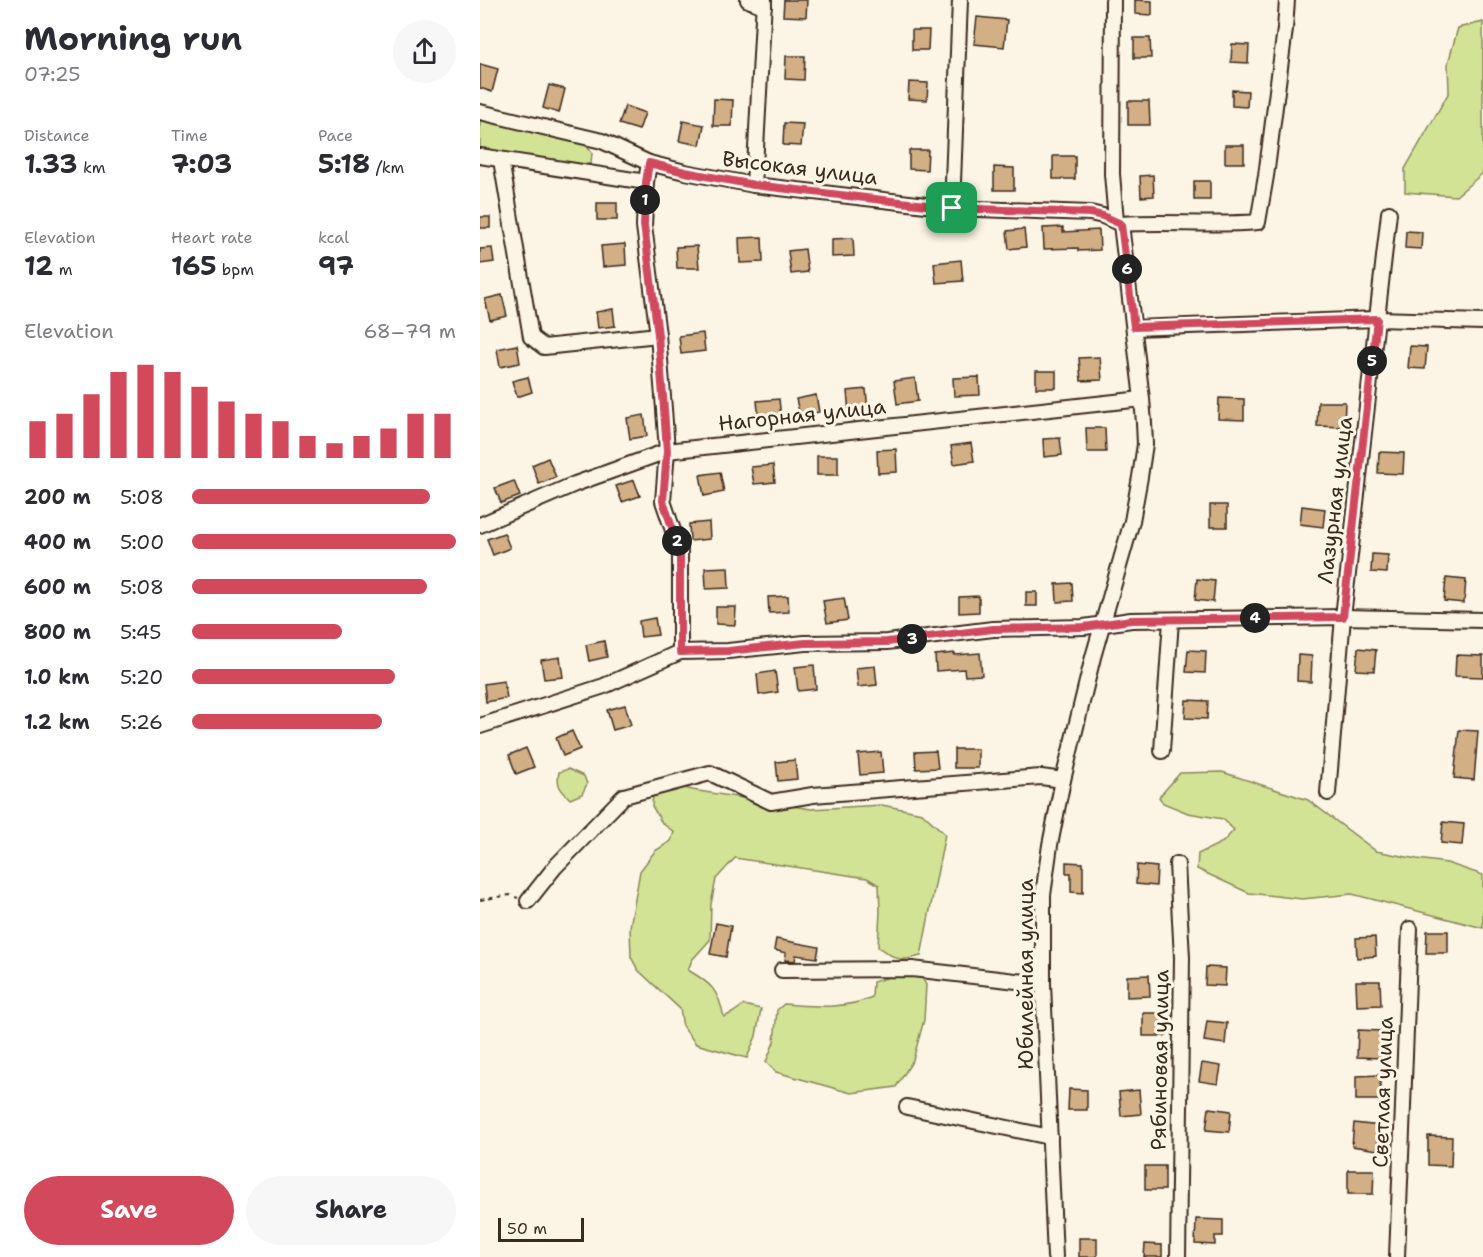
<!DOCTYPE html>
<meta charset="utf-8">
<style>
:root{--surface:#fff;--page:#f7f7f7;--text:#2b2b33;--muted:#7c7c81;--accent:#d1495b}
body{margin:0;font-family:"Shantell Sans",sans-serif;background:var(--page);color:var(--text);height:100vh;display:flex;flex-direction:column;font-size:22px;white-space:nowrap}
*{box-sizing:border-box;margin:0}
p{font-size:20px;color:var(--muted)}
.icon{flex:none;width:33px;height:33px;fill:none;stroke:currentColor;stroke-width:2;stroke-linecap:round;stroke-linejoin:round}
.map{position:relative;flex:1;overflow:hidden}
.side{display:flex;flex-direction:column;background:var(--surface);width:480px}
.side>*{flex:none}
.scale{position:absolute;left:18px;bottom:15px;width:86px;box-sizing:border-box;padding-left:6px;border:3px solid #3b2a1e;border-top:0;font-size:16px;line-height:21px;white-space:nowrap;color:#3b2a1e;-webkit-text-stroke:4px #fcf5e5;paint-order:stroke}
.pin{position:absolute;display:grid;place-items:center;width:51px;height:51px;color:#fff;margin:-26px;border-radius:12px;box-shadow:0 3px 9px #0006}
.km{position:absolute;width:30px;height:30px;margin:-15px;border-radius:50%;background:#222;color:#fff;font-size:16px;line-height:30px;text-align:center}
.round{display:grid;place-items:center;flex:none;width:63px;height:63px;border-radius:32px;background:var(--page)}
.headline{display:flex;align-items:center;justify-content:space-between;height:102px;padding:0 24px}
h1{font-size:33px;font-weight:700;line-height:45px}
.figures{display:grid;grid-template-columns:repeat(3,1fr);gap:9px;height:102px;padding:6px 24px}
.figures div{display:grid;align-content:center}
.figures b{font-size:26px;font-weight:700}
.figures small{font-size:16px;font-weight:400}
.figures p{font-size:16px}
.chart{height:168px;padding:12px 24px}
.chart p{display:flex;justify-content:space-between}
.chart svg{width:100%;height:108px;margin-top:6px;stroke:var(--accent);stroke-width:6}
.primary-button{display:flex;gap:12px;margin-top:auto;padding:12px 24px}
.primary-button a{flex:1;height:69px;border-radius:36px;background:var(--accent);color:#fff;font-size:24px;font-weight:700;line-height:69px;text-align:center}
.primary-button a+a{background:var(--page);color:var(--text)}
ul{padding:0 24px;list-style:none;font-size:20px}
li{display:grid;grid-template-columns:96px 72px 1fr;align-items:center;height:45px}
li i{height:15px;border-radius:8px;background:var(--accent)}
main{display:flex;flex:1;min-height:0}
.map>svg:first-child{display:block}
.green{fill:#d3e396;stroke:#87865a;stroke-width:1.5}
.building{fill:#d2af85;stroke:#3b2a1e;stroke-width:1.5}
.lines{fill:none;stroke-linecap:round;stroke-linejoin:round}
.minor-casing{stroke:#3b2a1e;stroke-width:18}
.path{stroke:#3b2a1e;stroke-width:2;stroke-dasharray:4.5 4.5;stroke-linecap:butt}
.minor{stroke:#fcf5e5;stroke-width:14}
.route-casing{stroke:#fff;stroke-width:12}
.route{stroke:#d1495b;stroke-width:8}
.labels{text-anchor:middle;stroke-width:6;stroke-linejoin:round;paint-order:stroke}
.street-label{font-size:21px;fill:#3b2a1e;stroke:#fcf5e5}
</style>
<main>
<section class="side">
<div class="headline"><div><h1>Morning run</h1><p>07:25</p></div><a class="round"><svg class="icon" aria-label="share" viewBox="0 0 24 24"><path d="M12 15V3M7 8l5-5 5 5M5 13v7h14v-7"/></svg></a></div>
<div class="figures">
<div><p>Distance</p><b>1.33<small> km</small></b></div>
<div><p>Time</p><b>7:03</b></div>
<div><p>Pace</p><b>5:18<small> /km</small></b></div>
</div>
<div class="figures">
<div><p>Elevation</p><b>12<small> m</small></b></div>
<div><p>Heart rate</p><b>165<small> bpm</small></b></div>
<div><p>kcal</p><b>97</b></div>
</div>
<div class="chart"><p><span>Elevation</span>68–79 m</p>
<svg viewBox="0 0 160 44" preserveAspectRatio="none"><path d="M5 44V29M15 44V26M25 44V18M35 44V9M45 44V6M55 44V9M65 44V15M75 44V21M85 44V26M95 44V29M105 44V35M115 44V38M125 44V35M135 44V32M145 44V26M155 44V26"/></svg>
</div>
<ul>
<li><b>200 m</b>5:08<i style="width:90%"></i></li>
<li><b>400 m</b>5:00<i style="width:100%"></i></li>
<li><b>600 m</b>5:08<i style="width:89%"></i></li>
<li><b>800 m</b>5:45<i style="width:57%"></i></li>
<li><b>1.0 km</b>5:20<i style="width:77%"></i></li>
<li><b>1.2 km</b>5:26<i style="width:72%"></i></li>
</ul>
<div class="primary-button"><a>Save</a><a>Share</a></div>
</section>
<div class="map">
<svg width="1003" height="1257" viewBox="0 0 1003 1257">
<rect width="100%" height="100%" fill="#fcf5e5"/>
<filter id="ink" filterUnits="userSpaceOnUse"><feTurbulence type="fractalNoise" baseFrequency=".0167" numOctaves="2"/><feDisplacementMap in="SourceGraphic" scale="12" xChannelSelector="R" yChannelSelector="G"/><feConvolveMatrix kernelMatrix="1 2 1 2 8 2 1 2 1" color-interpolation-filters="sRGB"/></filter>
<g filter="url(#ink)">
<g class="green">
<path d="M1003 22V173L976 196 925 192V169L969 92 968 63 978 28Z"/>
<path d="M0 118 105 144 112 153 111 163 92 172 0 151Z"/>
<path d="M88 769 104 776 107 784 102 794 90 799C81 790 76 786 79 772Z"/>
<path d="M742 772 828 800 896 851 937 859 967 863 1003 875V928L872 894 822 899 769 893 717 869 718 854 743 842 754 830 743 819 708 813 683 803 679 797 700 773Z"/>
<path d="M180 781 212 790 331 809 402 805 442 813 465 834 441 956C419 962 417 960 398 947L400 912 399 885 387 878 255 858 236 879 231 904 230 940 212 960 208 970C232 984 238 990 244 1017L252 1013 264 1005 281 1009 276 1036 267 1058 216 1044 203 1027 200 1009 158 970 151 957 150 927 160 871 175 851 191 841 194 832 182 823 172 806 174 782Z"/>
<path d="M422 973 441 976 446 985 444 1020 433 1060 416 1087 371 1093 296 1072 286 1062 294 1042 297 1010 304 1004C334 1006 364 1010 392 997L393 982Z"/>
</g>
<g class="building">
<path d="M304 0H327L326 17 303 16Z"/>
<path d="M655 0 672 1V15L655 14Z"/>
<path d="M497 17 527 20 524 47 494 44Z"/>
<path d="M432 30H449L448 50H432Z"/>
<path d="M654 38H670L671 58H654Z"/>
<path d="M752 44 769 45 768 63 751 62Z"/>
<path d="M306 56H325L324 80 305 79Z"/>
<path d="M0 64 18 69 12 92 0 88Z"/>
<path d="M429 82 448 83 447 100 428 99Z"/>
<path d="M69 85 85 89 79 113 63 108Z"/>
<path d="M752 90 768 91 767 107 752 106Z"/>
<path d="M234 99 253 100 252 126H233Z"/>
<path d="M648 101H669L670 125H648Z"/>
<path d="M145 106 165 113 159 130 139 124Z"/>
<path d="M203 121 224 125 220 145 199 141Z"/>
<path d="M304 123 323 124 321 146 303 145Z"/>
<rect x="745" y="145" width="19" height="18"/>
<path d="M429 150H448L447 170 429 169Z"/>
<rect x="573" y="156" width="22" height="23"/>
<path d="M514 167 534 168V190H514Z"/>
<path d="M673 175 674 196 661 197 660 176Z"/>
<rect x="714" y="181" width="16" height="19"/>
<rect x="117" y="203" width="20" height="17"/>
<rect x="0" y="217" width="10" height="11"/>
<path d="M583 227V232L619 230 620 250 598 251V248L564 249 563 228Z"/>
<path d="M544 229 546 247 529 249 527 231Z"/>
<path d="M926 231 942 232 941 249 925 248Z"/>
<path d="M282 237 283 262 260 263 259 238Z"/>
<path d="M373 238 374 256 352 257V239Z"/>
<path d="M145 244 146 265 123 267 121 246Z"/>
<path d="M217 246 219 268H197L196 247Z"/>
<path d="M12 248 14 262 0 264V249Z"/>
<path d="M325 249 328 272 311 274 308 251Z"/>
<path d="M481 260 483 281 456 283 454 263Z"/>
<path d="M22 295 27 316 10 320 5 299Z"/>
<path d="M133 309 135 326 118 328 116 312Z"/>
<path d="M223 333 225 351 201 354 199 336Z"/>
<path d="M37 345 40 363 20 367 17 349Z"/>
<path d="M930 346 947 347 945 369 928 368Z"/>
<path d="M620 357 622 380 601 381 599 358Z"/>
<rect x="556" y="371" width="20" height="17"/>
<path d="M48 377 52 392 37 397 32 381Z"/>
<path d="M499 377 500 395 474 396 473 378Z"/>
<path d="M435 378 438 401 417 404 414 381Z"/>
<path d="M386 389 388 411 369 413 367 391Z"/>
<path d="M336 395 339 412 320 416 316 399Z"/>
<path d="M739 398 764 399V420L738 419Z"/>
<path d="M299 399 301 418 279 420 277 401Z"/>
<path d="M838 402H865L864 427 837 426Z"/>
<path d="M164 415 167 436 150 439 147 418Z"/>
<path d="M606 428H625L626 452H607Z"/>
<path d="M580 438 582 455 564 457 563 439Z"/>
<path d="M491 443 494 461 474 464 471 446Z"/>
<path d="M416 449 417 472 398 473 397 450Z"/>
<path d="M899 452 924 453 923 474 898 473Z"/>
<rect x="337" y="456" width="21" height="19"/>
<path d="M68 458 76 477 59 484 52 465Z"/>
<path d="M293 465 295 482 274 484 271 467Z"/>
<path d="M240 472 244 492 224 496 220 475Z"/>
<path d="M154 480 160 496 142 502 136 486Z"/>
<path d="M34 481 40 496 21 503 15 488Z"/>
<rect x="730" y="505" width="17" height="22"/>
<path d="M822 506 845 509 843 527 820 524Z"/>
<path d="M229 522 230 539 210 541 209 524Z"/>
<path d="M24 533 30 548 13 555 7 539Z"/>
<path d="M892 554 908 555 907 573 891 572Z"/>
<path d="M248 567 249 588 226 589 225 568Z"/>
<path d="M966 578 986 580 984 603 964 601Z"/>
<path d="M717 579 735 581 733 602 715 600Z"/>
<path d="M592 583 593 601 577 602 576 584Z"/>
<rect x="546" y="592" width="11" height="14"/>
<path d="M308 596 309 612 289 613 288 597Z"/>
<path d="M499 596V612L479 613V597Z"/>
<path d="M364 598 368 620 347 623 343 601Z"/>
<path d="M236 607H256L255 625 236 624Z"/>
<path d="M175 618 178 635 161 637 159 621Z"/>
<path d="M124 641 127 657 109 661 106 645Z"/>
<path d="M878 648 896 650 894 671 876 670Z"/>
<path d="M708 650 726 651 725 673 706 672Z"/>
<path d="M475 653V655L500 653 502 675 485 676 484 669 456 671 455 655Z"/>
<path d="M818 655 832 656 831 682 817 681Z"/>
<path d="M976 655 1003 656V677L975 676Z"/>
<path d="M80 657 83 677 64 679 61 660Z"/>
<path d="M334 665 336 689 318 691 315 667Z"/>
<path d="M395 666 397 685 378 687 376 668Z"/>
<path d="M295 671 298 692 279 695 277 674Z"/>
<path d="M24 681 27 698 6 702 4 684Z"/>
<path d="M706 700 728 701 727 719 705 718Z"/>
<path d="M145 705 151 725 133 730 127 710Z"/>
<path d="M979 730 998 731 994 780 974 778Z"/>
<path d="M92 731 100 749 83 756 76 738Z"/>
<path d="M46 748 54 767 36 774 29 755Z"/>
<rect x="474" y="749" width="24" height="19"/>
<path d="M456 751 458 768 436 769 435 752Z"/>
<path d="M401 752 403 773 380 775 378 754Z"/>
<path d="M315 760 317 779 298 781 296 762Z"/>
<path d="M963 822 984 824 982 845 961 843Z"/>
<path d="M586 862 603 863V893L591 892V873H586Z"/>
<path d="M657 865 677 867 676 886 656 884Z"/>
<path d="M236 923 251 926 246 957 230 954Z"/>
<path d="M947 931H968V953H946Z"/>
<path d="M895 937 896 956 877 958 876 938Z"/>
<path d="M296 939 339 947 337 958 316 955 315 961 305 960 306 953 294 950Z"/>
<path d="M726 967 746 968 745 986 725 985Z"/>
<path d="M669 975 670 996 647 997V976Z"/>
<path d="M876 981H900L901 1005 877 1006Z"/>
<path d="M663 1013H685L686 1036H663Z"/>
<path d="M727 1021 747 1023 745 1044 724 1041Z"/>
<path d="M878 1030 902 1031 901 1058 877 1057Z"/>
<path d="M722 1063 741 1066 738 1084 719 1081Z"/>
<path d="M900 1075 901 1100H876V1076Z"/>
<path d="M589 1089 607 1090V1110H588Z"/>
<path d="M659 1090 661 1114 641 1116 639 1092Z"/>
<path d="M729 1108 751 1111 749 1132 726 1130Z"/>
<path d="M874 1123 900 1126 897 1150 872 1146Z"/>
<path d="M948 1136 972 1137 971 1166 948 1165Z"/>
<rect x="665" y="1166" width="20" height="24"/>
<path d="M868 1170H894L893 1194H868Z"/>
<path d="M716 1219 743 1220V1236H735V1245L715 1244Z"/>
<rect x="599" y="1238" width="18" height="19"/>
<path d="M665 1244 682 1245V1257H664Z"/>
</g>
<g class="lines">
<g class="minor-casing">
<g id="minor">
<path d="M268 0 284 6"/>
<path d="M633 0 632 174 636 221"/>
<path d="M0 112 122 141 169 163 205 172 274 185 472 208 610 213 623 216 641 224"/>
<path d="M0 156 166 182"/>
<path d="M21 160 51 337 64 347 178 335"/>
<path d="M169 163 166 182 164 226 178 335 184 409 187 451 183 501 200 551V652"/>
<path d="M274 185 284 0"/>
<path d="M472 208 480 0"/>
<path d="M641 224C687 221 733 226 778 222L786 176 805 29 807 0"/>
<path d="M654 328 897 319 1003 322"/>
<path d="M0 525 95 484 187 451 662 399"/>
<path d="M0 726 124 686 200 652 248 651 325 643 407 642 513 629 604 627 651 620 863 617 1003 620"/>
<path d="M682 751 691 620"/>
<path d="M848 793 863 617 909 213"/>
<path d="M697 864 702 958 698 1257"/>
<path d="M48 901 75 867 144 796 230 773 291 802 333 795 561 777 583 780"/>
<path d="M302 970 432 969 563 984"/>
<path d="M427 1107 570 1137"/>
<path d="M575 1257 563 984V895L570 845 583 780 613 657 652 521 660 477 665 444 664 423 662 399 641 224"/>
<path d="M917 1257 930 929"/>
</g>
</g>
<path class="path" d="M0 900 30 895 38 898"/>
<use href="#minor" class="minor"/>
</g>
</g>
<g class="lines" filter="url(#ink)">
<g class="route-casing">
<path id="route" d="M169 163 205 172 274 185 472 208 610 213 623 216 641 224 654 327 897 319 863 617 651 620 604 627 513 629 407 642 325 643 248 651 200 652V551L183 501 187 451 184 409 178 335 164 225 166 182Z"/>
</g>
<use href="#route" class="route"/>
</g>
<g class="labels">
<g class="street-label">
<text transform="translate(320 168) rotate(7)" y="7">Высокая улица</text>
<text transform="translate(322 415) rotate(-6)" y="7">Нагорная улица</text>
<text transform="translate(855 500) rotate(-83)" y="7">Лазурная улица</text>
<text transform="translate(546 974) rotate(-90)" y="7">Юбилейная улица</text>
<text transform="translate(680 1060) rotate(-89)" y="7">Рябиновая улица</text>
<text transform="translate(903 1092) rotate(-88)" y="7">Светлая улица</text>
</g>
</g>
</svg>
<div class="scale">50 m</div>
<div class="pin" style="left:472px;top:208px;background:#1e9e55"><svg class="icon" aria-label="arrive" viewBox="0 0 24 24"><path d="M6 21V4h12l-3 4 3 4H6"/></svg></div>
<b class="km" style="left:165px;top:200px">1</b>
<b class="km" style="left:197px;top:541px">2</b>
<b class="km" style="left:432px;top:639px">3</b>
<b class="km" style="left:775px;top:618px">4</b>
<b class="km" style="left:892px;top:361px">5</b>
<b class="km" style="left:647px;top:269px">6</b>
</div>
</main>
